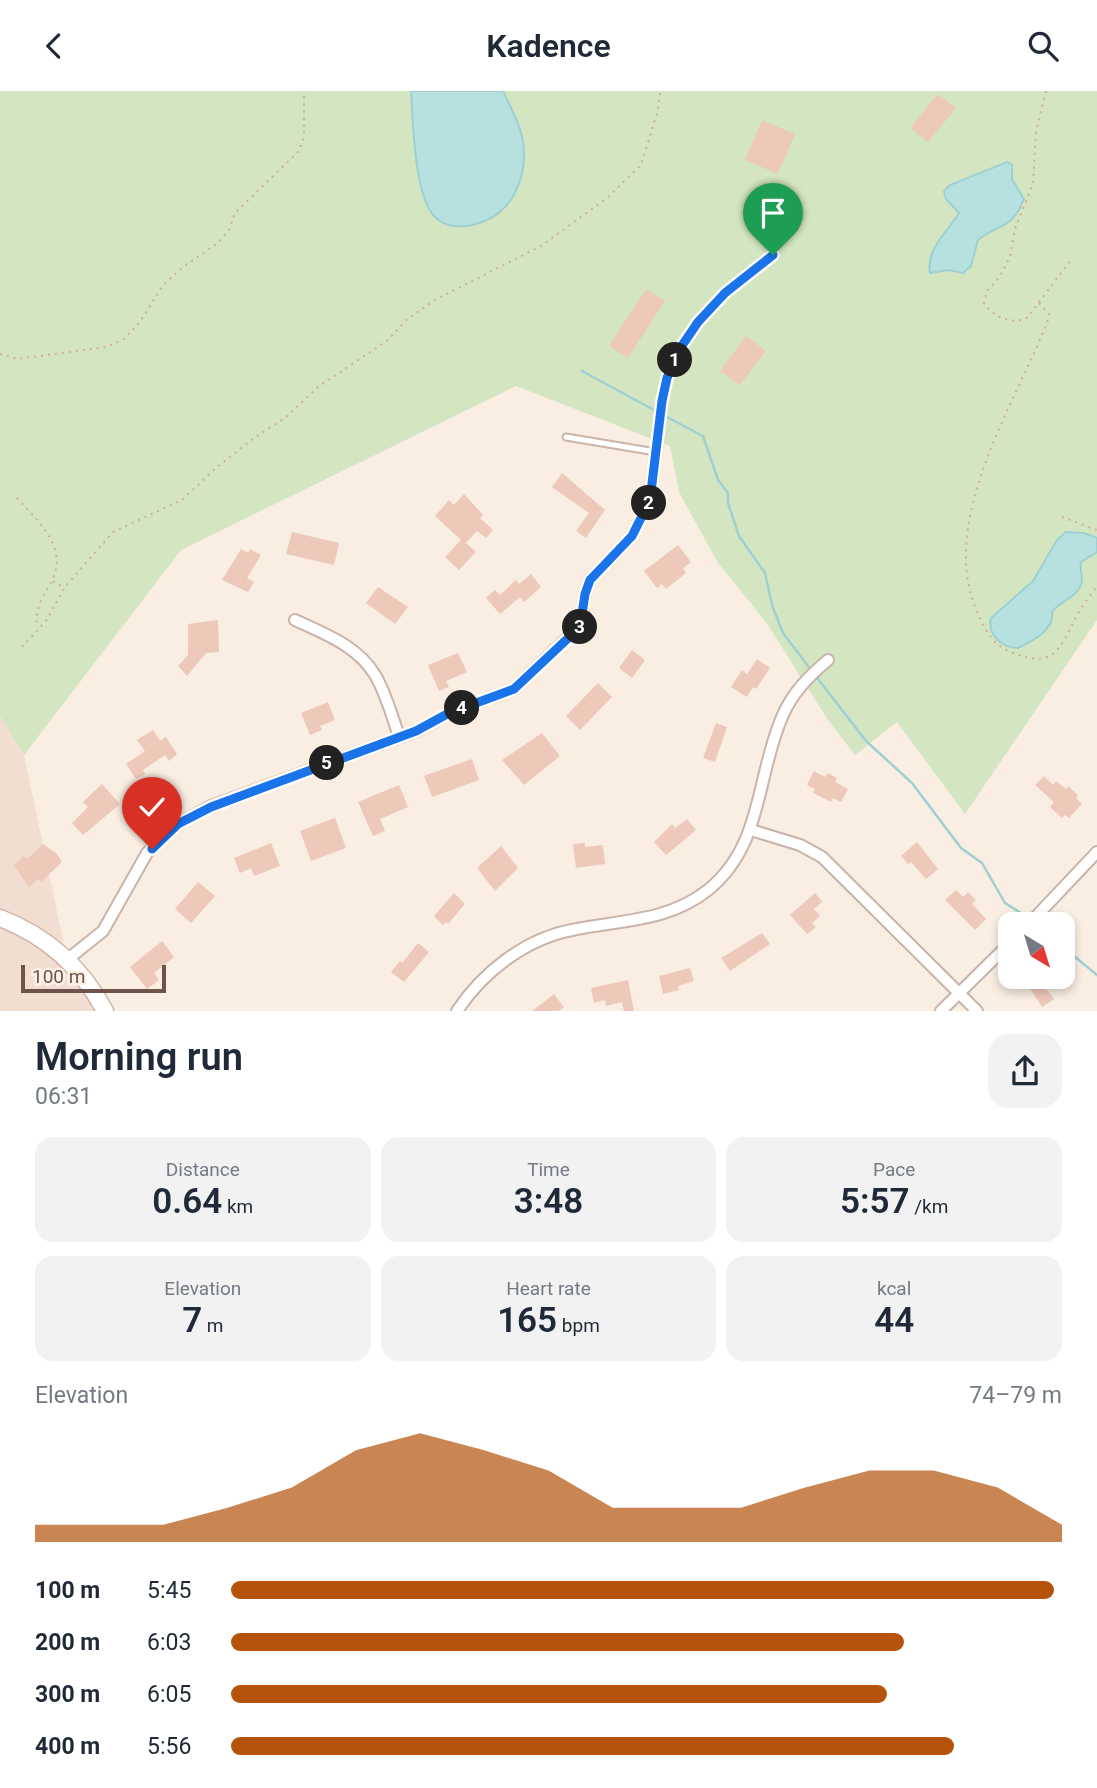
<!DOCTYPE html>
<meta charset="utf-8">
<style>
:root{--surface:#fff;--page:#f2f2f3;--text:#1f2937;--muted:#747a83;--accent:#b45309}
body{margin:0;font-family:Roboto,sans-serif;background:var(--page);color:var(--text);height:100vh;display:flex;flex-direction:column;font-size:26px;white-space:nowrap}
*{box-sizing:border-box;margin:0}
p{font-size:23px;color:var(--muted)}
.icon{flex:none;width:38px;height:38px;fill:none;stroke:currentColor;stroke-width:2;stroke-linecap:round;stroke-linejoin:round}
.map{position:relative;height:920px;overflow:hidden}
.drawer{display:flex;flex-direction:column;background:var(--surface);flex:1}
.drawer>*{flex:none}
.needle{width:46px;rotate:142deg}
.fabs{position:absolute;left:998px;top:821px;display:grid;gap:14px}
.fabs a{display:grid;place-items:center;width:77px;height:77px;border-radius:14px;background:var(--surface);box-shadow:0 4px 10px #0003;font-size:35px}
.scale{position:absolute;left:21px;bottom:18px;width:145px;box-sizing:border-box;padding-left:7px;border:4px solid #6f534a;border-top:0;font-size:19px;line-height:24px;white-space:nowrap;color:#6f534a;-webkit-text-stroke:5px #fef2e6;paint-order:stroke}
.pin{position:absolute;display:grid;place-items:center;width:60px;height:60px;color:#fff;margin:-72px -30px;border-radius:50% 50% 50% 0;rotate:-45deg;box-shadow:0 0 7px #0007}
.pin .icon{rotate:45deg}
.km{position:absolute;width:35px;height:35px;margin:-18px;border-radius:50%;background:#222;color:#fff;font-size:19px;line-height:35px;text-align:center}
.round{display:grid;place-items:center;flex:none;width:74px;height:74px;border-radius:21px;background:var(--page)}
.overview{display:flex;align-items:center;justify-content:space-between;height:119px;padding:0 35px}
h1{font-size:38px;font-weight:600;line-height:52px}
.stats{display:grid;grid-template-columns:repeat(3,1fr);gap:10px;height:119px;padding:7px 35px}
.stats div{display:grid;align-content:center;border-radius:18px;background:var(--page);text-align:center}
.stats b{font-size:35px;font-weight:600}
.stats small{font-size:19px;font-weight:400}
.stats p{font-size:19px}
.chart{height:196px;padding:14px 35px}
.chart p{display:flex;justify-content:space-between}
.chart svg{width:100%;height:126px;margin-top:7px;fill:var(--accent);opacity:.7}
ul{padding:0 35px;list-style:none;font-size:23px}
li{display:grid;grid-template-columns:112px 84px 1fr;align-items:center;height:52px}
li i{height:18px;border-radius:9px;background:var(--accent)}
header{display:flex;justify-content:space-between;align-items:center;height:91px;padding:0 35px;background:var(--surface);font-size:32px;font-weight:600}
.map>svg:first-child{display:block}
.residential{fill:#f1ded0}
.green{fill:#d4e6c1}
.water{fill:#b7e0e1;stroke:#9ed0d2;stroke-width:2}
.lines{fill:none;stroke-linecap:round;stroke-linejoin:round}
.stream{stroke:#9ed0d2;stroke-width:2.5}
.building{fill:#edc9ba}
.lane-casing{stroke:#c9b4a9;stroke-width:9}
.street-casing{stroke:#c9b4a9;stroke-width:14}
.secondary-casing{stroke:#cfb5a9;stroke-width:19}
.path{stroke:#d1ac9e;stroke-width:2;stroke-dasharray:2 5;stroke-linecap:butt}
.lane{stroke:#fff;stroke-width:5}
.street{stroke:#fff;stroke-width:10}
.secondary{stroke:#fff;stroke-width:16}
.route-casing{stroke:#fff;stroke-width:14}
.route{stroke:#1a73e8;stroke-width:9}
</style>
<header><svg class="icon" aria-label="back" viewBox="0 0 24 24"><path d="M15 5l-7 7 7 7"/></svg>Kadence<svg class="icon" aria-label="search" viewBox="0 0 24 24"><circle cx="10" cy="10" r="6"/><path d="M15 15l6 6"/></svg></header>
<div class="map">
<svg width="1097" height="920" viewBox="0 0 1097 920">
<rect width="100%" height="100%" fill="#faede1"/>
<path class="residential" d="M0 625 24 664 68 873 97 920H0Z"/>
<path class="green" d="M0 0H1097V529L965 723 897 631 855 664 828 629 766 531 718 472 679 401 670 355 516 295 181 459 24 664 0 625Z"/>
<g class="water">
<path d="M411 0H503C513 21 525 42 524 65 524 82 517 103 506 115 490 133 453 145 434 125 414 103 413 30 411 0Z"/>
<path d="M1007 71 1012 74V88L1024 108C1012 139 999 132 978 149L971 175 963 182 948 179 930 182C926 157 947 142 959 122L946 108 944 100 950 94Z"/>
<path d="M1066 441 1084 442 1097 447V461L1081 471C1079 478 1084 485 1081 494 1076 507 1061 509 1052 521 1055 539 1032 550 1018 557 1002 557 987 544 991 527L1033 490 1057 449Z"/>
</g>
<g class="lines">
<g class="stream">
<path d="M582 280 656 320"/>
<path d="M665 325 703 345 718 389 728 402V412L739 445 765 482 772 514 783 542 811 579"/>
<path d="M815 584 866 650 912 692 961 757 982 772 1005 812 1030 828"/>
<path d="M1062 855 1097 884"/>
</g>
</g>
<g class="building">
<path d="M938 3 956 17 928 51 910 37Z"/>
<path d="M762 29 795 43 778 83 745 69Z"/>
<path d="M646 198 665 210 628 267 609 255Z"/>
<path d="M746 245 766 260 740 294 720 280Z"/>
<path d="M562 382 605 419 586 447 576 440 589 422 552 396Z"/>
<path d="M464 403 483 424 480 427 493 439 486 447 477 440 466 452 476 461 459 479 445 466 461 449 435 425 449 409 454 414Z"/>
<path d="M292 441 339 452 334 474 286 463Z"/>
<path d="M678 454 691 471 683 477 686 482 666 498 662 493 657 497 644 480Z"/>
<path d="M241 458 248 462 250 458 261 464 247 487 254 491 248 501 222 489Z"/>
<path d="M531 483 541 496 524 511 520 506 500 523 486 507 495 499 500 504 516 489 519 493Z"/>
<path d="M378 496 408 516 395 533 366 512Z"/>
<path d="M218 529 219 561 206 562 187 585 178 575 188 564V533Z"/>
<path d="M632 559 645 569 632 587 619 577Z"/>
<path d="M458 562 467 581 446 590 449 596 439 600 428 574Z"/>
<path d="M757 568 770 577 756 598 753 596 747 606 731 596 742 579 747 583Z"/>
<path d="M598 592 612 606 580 639 566 625Z"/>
<path d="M328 611 335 629 320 635 322 639 310 644 301 622Z"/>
<path d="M716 632 727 636 715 671 703 667Z"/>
<path d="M153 639 160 650 166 646 177 663 169 670 165 664 143 679 145 683 136 688 126 673 145 660 137 649Z"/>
<path d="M542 642 560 665 524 694 502 669Z"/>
<path d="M472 668 479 689 432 706 424 685Z"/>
<path d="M814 680 825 686 828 682 837 687 835 691 848 698 841 711 833 707 831 711 813 702 815 698 807 694Z"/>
<path d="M1044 685 1053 694 1056 690 1066 698 1068 695 1078 704 1076 707 1082 713 1069 727 1065 724 1062 727 1050 716 1054 711 1035 694Z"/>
<path d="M102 693 120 713 83 744 72 732 88 716 83 711Z"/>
<path d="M399 694 408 716 380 728 385 740 373 745 358 711Z"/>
<path d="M335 727 346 757 311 770 300 740Z"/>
<path d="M687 728 696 739 666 764 654 751 672 733 675 737Z"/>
<path d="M917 751 938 778 926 788 911 771 908 773 901 765Z"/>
<path d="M271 752 280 775 254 785 251 777 240 782 234 767Z"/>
<path d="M585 752V756L603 754 605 773 576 777 573 753Z"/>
<path d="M43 753 56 762 62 771 41 791 38 788 29 796 14 774 24 765 27 768Z"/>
<path d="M501 755 518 777 495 800 477 777Z"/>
<path d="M198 791 215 805 191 832 175 818Z"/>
<path d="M956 799 963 806 968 801 976 809 972 813 986 828 975 839 945 809Z"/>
<path d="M454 802 465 813 448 833 446 831 443 834 434 825Z"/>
<path d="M815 802 822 811 814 818 820 825 812 832 816 836 807 843 790 824Z"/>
<path d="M762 842 770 853 730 880 721 867Z"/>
<path d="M162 850 174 866 154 882 159 889 147 898 130 876Z"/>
<path d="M418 852 429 861 404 891 391 881 400 870 402 872Z"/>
<path d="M690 877 694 890 678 895 679 899 663 903 659 885Z"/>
<path d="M1022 886H1037L1054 908 1042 916Z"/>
<path d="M628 889 634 920H624L622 911 606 915 605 909 594 912 591 897Z"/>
<path d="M554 903 564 916 559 920H532Z"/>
</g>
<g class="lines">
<g class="lane-casing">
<path id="lane" d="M566 346 656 361"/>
</g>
<g class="street-casing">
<g id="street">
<path d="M295 529C325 543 358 555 375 584 386 602 392 626 399 645"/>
<path d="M751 739 800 754 822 766 977 920"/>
<path d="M1029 833 1097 761"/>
<path d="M68 868 103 840 147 762 178 733 211 715 417 640 449 622 514 598 580 535 585 503 590 489 632 445 650 409 662 310 667 287 679 259 698 231 725 202 773 164"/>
<path d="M457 920C483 881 525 848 572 839 619 829 668 831 708 799 763 755 756 686 782 626 792 602 809 585 828 569"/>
<path d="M941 920 1010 852"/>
</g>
</g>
<g class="secondary-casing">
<path id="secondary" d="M0 827C47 845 81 875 105 920"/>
</g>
<g class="path">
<path d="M1046 0 1036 41 1033 93 1015 138 1010 166 999 187 987 200 984 212C993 226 1012 234 1027 227L1071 169"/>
<path d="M1039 212 1049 223 1047 232C1014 315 935 434 979 525 986 540 993 554 1009 560 1052 579 1059 561 1076 526 1082 515 1090 505 1097 495"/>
<path d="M0 263 17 268 106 256 123 249 140 231 163 194 182 177 219 151 229 139 235 122 299 60 304 46V0"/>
<path d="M17 407C41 433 71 459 49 495 40 509 35 521 37 537"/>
<path d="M1062 426 1097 439"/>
<path d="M53 490 63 496"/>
<path d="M22 556 46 530 64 497 113 441 182 409 216 377 254 347 285 327 318 296 388 249 407 228 435 209 541 155 607 107 641 74 658 19 660 0"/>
</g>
<use href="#lane" class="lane"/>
<use href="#street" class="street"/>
<use href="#secondary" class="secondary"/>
</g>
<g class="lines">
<g class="route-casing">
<path id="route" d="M152 758 178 733 211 716 416 640 449 622 514 598 580 536 585 503 590 489 632 445 650 409 662 310 667 287 679 259 698 231 725 202 773 164"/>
</g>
<use href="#route" class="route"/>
</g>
</svg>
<div class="fabs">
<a><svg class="needle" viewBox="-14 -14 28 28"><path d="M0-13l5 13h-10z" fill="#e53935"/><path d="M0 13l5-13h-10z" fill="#747a83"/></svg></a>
</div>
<div class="scale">100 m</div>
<div class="pin" style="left:773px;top:164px;background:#1e9e55"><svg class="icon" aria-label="arrive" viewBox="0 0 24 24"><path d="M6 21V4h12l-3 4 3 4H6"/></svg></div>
<div class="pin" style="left:152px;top:758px;background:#d93025"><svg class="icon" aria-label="check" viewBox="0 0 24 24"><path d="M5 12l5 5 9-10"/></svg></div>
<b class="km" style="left:675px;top:269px">1</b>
<b class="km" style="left:649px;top:412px">2</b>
<b class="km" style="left:580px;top:536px">3</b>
<b class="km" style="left:462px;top:617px">4</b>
<b class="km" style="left:327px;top:672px">5</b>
</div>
<section class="drawer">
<div class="overview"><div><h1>Morning run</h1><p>06:31</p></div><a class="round"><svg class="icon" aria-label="share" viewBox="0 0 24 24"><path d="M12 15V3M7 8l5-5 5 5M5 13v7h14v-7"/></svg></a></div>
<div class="stats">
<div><p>Distance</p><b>0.64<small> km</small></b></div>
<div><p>Time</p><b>3:48</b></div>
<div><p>Pace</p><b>5:57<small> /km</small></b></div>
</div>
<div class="stats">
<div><p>Elevation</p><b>7<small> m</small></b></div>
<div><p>Heart rate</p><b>165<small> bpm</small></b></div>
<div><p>kcal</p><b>44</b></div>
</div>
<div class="chart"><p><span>Elevation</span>74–79 m</p>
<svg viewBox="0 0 160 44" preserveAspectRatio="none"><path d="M0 44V38L10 38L20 38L30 32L40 25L50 12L60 6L70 12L80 19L90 32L100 32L110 32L120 25L130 19L140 19L150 25L160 38V44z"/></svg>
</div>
<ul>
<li><b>100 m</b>5:45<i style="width:99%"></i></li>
<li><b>200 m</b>6:03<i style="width:81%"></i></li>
<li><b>300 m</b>6:05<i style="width:79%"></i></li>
<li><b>400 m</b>5:56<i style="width:87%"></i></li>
</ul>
</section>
